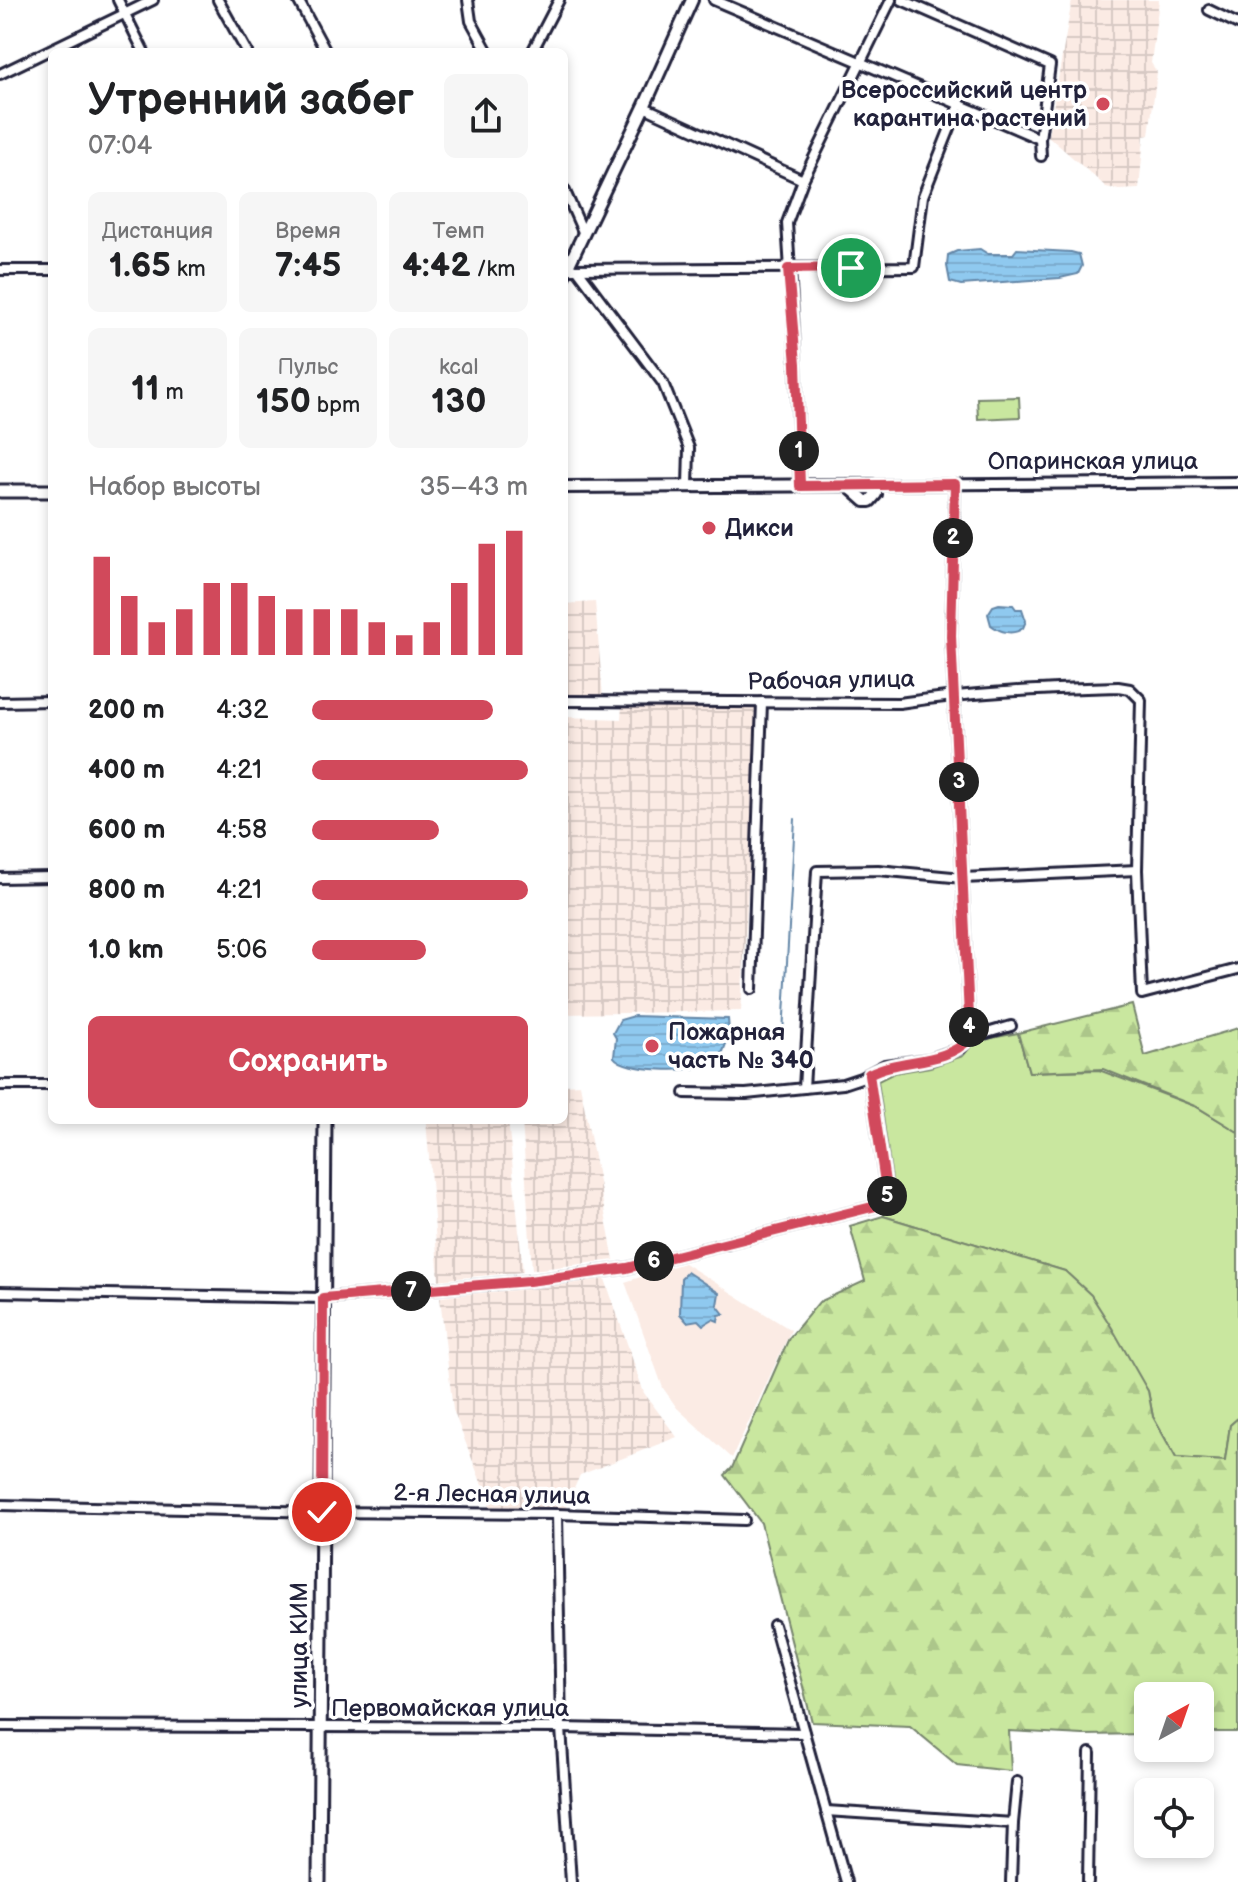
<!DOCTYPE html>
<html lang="ru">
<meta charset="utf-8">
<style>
:root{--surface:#fff;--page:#f6f6f6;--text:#202124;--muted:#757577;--accent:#d1495b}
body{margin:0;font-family:"Balsamiq Sans",sans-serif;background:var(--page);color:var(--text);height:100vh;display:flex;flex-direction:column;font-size:30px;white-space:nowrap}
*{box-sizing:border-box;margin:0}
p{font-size:26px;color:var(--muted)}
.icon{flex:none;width:44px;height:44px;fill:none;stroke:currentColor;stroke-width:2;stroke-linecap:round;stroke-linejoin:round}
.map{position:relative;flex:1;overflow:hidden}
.sheet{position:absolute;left:48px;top:48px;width:520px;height:1076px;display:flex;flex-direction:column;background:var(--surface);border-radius:12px;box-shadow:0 4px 12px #0003}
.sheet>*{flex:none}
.needle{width:52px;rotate:40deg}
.tools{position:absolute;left:1134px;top:1682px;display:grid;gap:16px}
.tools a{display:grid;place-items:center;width:80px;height:80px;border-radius:12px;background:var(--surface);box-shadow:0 4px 12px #0003;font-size:40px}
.pin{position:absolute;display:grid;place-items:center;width:68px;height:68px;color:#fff;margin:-34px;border:4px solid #fff;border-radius:50%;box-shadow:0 2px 8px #0007}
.km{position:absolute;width:40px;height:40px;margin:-20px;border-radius:50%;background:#222;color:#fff;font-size:22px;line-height:40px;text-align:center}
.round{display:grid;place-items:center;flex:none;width:84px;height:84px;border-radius:12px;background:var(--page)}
.head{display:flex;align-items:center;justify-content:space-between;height:136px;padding:0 40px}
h1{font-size:44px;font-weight:700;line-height:60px}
.figures{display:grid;grid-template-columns:repeat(3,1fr);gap:12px;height:136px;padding:8px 40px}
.figures div{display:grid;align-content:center;border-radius:12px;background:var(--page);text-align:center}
.figures b{font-size:34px;font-weight:700}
.figures small{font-size:22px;font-weight:400}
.figures p{font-size:22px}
.chart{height:224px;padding:16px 40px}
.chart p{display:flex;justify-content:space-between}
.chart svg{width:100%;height:144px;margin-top:8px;stroke:var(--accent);stroke-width:6}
.primary-button{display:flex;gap:16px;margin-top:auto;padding:16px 40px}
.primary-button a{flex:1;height:92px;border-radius:12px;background:var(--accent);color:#fff;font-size:32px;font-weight:700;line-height:92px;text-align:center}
ul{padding:0 40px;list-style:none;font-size:26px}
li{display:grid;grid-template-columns:128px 96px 1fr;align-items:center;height:60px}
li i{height:20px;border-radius:10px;background:var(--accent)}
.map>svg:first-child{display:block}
.built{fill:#fbebe4}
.industrial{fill:url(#industrial-grid)}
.grass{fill:#c9e79f;stroke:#76846d;stroke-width:2}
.forest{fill:url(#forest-firs);stroke:#76846d;stroke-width:2}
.water{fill:url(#water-rules);stroke:#6386a7;stroke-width:2}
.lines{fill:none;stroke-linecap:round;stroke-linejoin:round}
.stream{stroke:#6386a7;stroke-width:2}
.minor-casing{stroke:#22223b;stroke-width:14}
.tertiary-casing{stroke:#22223b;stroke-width:16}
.secondary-casing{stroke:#22223b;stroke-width:17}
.minor{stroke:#fff;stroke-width:8}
.tertiary{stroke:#fff;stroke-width:10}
.secondary{stroke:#fff;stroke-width:11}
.route-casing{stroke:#fff;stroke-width:16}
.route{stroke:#d1495b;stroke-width:10}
.poi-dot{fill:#d1495b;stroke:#fff;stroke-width:3}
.labels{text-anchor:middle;stroke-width:7;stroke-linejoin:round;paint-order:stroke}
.poi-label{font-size:24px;font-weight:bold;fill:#22223b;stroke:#fff;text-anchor:start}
.street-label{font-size:24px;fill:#22223b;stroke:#fff}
</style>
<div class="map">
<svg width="1238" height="1882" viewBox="0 0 1238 1882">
<defs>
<pattern id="industrial-grid" width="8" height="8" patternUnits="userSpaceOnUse" patternTransform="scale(2)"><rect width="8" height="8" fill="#fbebe4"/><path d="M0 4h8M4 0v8" fill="none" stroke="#d7c9c4"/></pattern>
<pattern id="forest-firs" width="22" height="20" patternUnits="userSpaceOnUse" patternTransform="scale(2)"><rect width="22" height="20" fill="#c9e79f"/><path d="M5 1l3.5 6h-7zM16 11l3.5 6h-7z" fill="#acc68a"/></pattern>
<pattern id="water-rules" width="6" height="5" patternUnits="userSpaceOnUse" patternTransform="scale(2)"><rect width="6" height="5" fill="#8fc9ef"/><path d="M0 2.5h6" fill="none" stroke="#7bacce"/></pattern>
</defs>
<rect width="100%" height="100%" fill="#fff"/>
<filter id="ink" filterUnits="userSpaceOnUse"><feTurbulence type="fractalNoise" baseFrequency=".0125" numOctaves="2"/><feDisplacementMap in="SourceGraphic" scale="16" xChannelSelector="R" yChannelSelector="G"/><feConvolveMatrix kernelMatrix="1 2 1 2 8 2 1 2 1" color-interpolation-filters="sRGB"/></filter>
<g filter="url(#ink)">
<path class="built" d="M684 1263 791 1330 732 1458 677 1408 663 1388 625 1282Z"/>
<g class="industrial">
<path d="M1072 0H1159L1151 63 1157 72 1149 135 1144 136 1139 189 1119 190 1106 187 1048 136Z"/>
<path d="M595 602 603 697 564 696V604Z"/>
<path d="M622 706 758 707 741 1011 564 1014V717L621 719Z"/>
<path d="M580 1084 614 1260 532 1270 522 1120H564V1085Z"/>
<path d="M426 1120H508L523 1272 439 1280Z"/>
<path d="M604 1276 644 1393 677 1437 580 1475 565 1509 491 1508 453 1410 440 1297Z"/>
</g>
<g class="grass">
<path d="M1019 397 1020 417 978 419 977 398Z"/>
<path d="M1018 1033 1029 1072 1099 1070 1197 1107 1238 1132V1418L1230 1425 1225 1461 1176 1458 1153 1417 1148 1391 1065 1271 883 1216 895 1201 878 1081 894 1073 930 1067 963 1056 975 1041Z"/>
</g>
<g class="forest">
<path d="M1132 1005 1145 1056 1238 1028V1132L1197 1107 1103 1069 1029 1072 1018 1033Z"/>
<path d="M883 1216 1065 1271 1091 1295 1112 1328 1148 1391 1153 1417 1176 1458 1225 1461 1230 1425 1238 1418V1732H1200V1696H1148V1734L1083 1735 1009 1731 1011 1771 957 1765 910 1726 812 1722 761 1523 725 1475 732 1468 789 1338 819 1302 865 1281 850 1226Z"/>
</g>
<g class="water">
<path d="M980 249 988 254H1013L1017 249 1071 252 1079 254 1082 266 1078 274 1060 278 961 285 950 282 947 266 948 255 957 251Z"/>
<path d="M999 604 1013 605 1016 609H1022L1026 621 1023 628C1013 636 1000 632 991 625L988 614 993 606Z"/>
<path d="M634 1016 728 1019C730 1033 726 1057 711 1064 695 1073 624 1072 614 1057L616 1038 613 1033 620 1020Z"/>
<path d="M687 1272 719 1293 717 1305 724 1314 719 1315 718 1321 713 1319 703 1325 698 1320 687 1322 680 1314 681 1278Z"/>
</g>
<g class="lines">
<path class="stream" d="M783 1034 795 819"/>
<g class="minor-casing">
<g id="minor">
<path d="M118 0 144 52"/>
<path d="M218 0 247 52"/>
<path d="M298 0 326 52"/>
<path d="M468 0 471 21 488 52"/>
<path d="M714 0 1040 139"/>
<path d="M902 0 1050 65 1040 139 1041 156"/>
<path d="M1209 10 1238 24"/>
<path d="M532 52 559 0"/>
<path d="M0 74 153 0"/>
<path d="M644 107 803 180"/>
<path d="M564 189 583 232"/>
<path d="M568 269 914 267 923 196 960 103"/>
<path d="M0 270H52"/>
<path d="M578 270 663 383 689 448 688 486"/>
<path d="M955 484 951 636 970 1038"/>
<path d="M872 485 1238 482"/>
<path d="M800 486 796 364 787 223 803 180 891 0"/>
<path d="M564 701 899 703C972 692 1044 689 1118 687L1130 689 1141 700 1137 870 1142 994 1238 969"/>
<path d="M0 702 52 701"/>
<path d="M0 878 52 877"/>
<path d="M752 989 762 702"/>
<path d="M0 1085H52"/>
<path d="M804 1088 817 871 878 870 963 878 1137 870"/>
<path d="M685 1093 746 1094 843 1084 861 1078 885 1065 929 1059 961 1048 970 1038 1011 1026"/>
<path d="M0 1292 323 1298 529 1281 627 1268 880 1205 887 1196 869 1074"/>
<path d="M0 1505 322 1512 557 1514 744 1520"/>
<path d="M557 1514 561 1728 571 1882"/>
<path d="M774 1625 846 1882"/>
<path d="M0 1726 561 1728 804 1733"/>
<path d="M826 1811 1013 1823 1017 1782"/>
<path d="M1011 1882 1013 1823"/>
<path d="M1088 1882 1090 1753"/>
</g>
</g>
<g class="tertiary-casing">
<g id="tertiary">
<path d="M564 275 644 107 692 0"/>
<path d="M564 487C667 487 769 485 872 485L876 494 870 501H865L847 485"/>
</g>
</g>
<g class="secondary-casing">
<g id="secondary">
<path d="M0 491H52"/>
<path d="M319 1882 325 1120"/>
</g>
</g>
<use href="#minor" class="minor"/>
<use href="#tertiary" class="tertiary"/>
<use href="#secondary" class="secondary"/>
</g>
</g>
<g class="lines" filter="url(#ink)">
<g class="route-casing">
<path id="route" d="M322 1512 323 1298 529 1281 627 1268 880 1205 887 1196 869 1074C901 1057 945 1066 970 1038L951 636 955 484 800 486 796 364 788 269 851 268"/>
</g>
<use href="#route" class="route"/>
</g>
<g class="poi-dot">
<circle cx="1103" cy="104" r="8"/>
<circle cx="709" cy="528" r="8"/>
<circle cx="652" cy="1046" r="8"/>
</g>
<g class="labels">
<g class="poi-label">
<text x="1087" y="98" text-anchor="end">Всероссийский центр<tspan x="1087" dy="28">карантина растений</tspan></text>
<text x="725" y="536">Дикси</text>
<text x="668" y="1040">Пожарная<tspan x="668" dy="28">часть № 340</tspan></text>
</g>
<g class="street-label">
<text x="1093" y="469">Опаринская улица</text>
<text transform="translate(831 680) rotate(-1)" y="8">Рабочая улица</text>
<text transform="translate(492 1494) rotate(1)" y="8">2-я Лесная улица</text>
<text transform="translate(299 1645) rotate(-90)" y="8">улица КИМ</text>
<text x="450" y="1716">Первомайская улица</text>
</g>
</g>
</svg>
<div class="tools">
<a><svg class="needle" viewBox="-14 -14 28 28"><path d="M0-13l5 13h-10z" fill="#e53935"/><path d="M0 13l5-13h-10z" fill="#757577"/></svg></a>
<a><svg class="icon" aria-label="locate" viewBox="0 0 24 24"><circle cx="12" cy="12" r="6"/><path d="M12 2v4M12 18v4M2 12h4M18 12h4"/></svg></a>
</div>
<div class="pin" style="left:851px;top:268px;background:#1e9e55"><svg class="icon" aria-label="arrive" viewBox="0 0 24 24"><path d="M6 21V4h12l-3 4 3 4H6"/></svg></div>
<div class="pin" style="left:322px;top:1512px;background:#d93025"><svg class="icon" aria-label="check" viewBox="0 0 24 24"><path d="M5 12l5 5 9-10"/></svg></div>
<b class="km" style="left:799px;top:451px">1</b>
<b class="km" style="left:953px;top:538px">2</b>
<b class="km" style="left:959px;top:782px">3</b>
<b class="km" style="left:969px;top:1027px">4</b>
<b class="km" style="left:887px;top:1196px">5</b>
<b class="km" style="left:654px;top:1261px">6</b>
<b class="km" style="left:411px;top:1291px">7</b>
<section class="sheet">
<div class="head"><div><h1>Утренний забег</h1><p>07:04</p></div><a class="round"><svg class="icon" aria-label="share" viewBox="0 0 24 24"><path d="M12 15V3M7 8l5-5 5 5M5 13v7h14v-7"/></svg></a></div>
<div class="figures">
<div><p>Дистанция</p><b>1.65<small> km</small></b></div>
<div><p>Время</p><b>7:45</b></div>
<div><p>Темп</p><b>4:42<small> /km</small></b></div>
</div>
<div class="figures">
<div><b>11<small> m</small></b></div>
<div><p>Пульс</p><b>150<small> bpm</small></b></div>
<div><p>kcal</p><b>130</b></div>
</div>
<div class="chart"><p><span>Набор высоты</span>35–43 m</p>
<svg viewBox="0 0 160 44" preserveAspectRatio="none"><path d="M5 44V14M15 44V26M25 44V34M35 44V30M45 44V22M55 44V22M65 44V26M75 44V30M85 44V30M95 44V30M105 44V34M115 44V38M125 44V34M135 44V22M145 44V10M155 44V6"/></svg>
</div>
<ul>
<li><b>200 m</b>4:32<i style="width:84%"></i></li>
<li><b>400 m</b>4:21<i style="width:100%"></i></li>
<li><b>600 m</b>4:58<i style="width:59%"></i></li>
<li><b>800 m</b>4:21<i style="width:100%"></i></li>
<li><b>1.0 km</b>5:06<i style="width:53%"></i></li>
</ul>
<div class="primary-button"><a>Сохранить</a></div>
</section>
</div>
